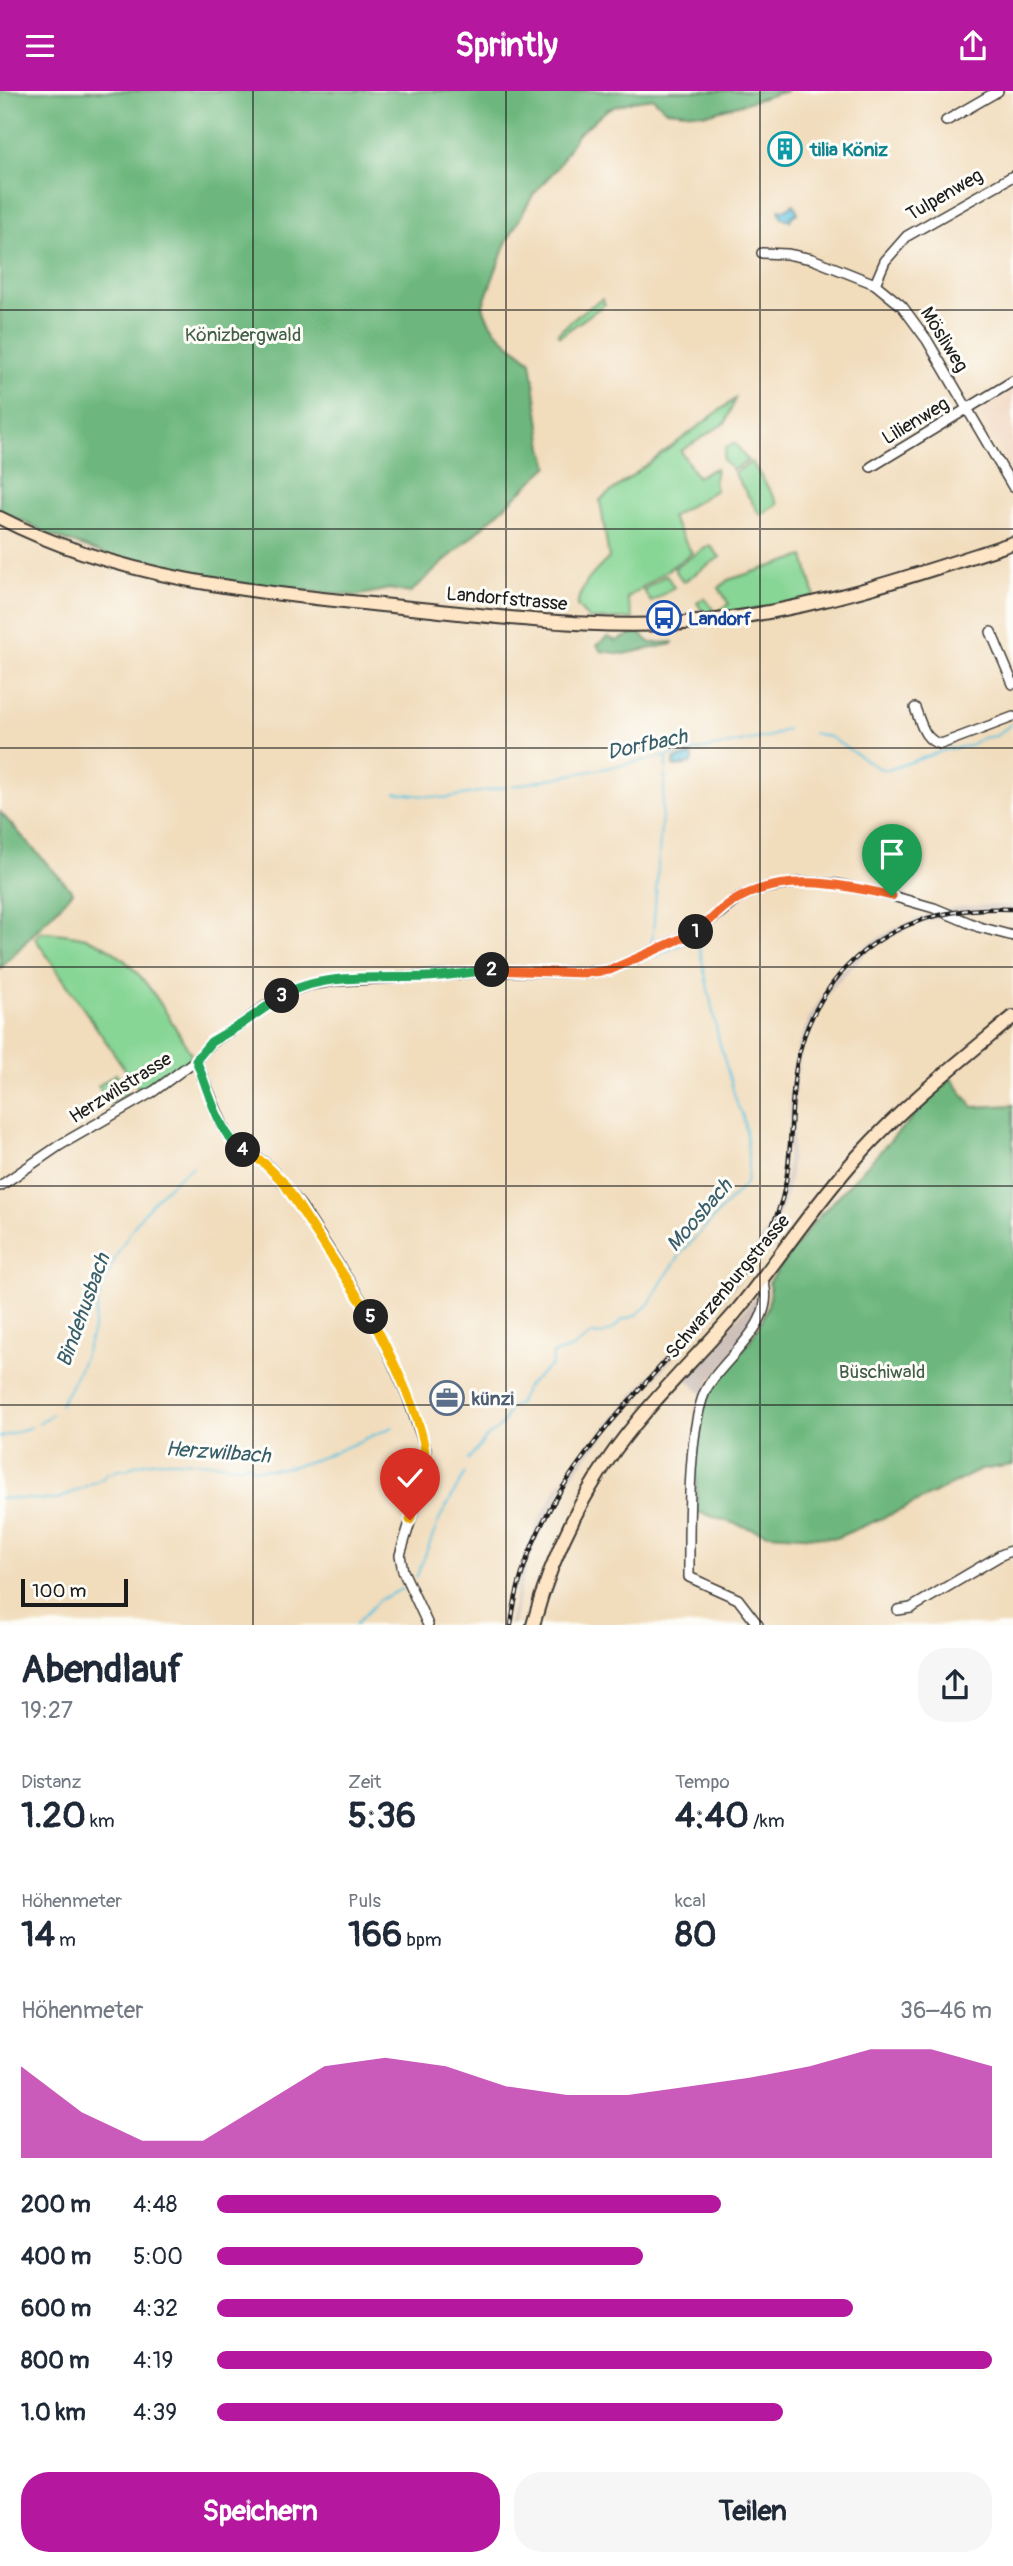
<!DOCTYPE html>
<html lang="de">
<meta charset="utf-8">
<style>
:root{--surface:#fff;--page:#f6f6f7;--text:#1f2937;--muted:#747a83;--accent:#b5179e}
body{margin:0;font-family:Pangolin,sans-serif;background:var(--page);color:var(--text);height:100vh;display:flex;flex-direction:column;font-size:26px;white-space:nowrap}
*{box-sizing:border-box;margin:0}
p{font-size:23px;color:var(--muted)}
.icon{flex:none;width:38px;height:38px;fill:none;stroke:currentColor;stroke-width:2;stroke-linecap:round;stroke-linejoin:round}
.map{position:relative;height:1534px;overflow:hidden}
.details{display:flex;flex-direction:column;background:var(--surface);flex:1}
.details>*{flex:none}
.scale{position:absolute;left:21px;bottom:18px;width:107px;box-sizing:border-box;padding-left:7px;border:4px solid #1c1c1c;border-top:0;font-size:19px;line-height:24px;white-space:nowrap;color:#1c1c1c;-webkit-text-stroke:5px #fdfcf7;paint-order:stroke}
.pin{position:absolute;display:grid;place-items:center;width:60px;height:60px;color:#fff;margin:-72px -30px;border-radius:50% 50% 50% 0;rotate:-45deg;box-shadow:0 0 7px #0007}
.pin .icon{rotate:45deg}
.km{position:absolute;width:35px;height:35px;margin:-18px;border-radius:50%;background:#222;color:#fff;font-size:19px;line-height:35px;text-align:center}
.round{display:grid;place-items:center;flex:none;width:74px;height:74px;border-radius:28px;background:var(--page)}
.head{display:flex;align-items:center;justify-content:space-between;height:119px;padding:0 21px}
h1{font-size:38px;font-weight:700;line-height:52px}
.stats{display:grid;grid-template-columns:repeat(3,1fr);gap:10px;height:119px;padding:7px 21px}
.stats div{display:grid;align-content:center}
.stats b{font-size:35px;font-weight:700}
.stats small{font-size:19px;font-weight:400}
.stats p{font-size:19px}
.chart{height:196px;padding:14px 21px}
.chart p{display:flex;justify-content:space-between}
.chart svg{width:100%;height:126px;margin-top:7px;fill:var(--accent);opacity:.7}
.primary-button{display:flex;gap:14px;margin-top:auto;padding:14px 21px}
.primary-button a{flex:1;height:80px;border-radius:28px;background:var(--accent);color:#fff;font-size:28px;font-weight:700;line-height:80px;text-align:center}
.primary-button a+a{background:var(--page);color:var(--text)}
ul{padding:0 21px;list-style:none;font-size:23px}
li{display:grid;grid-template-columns:112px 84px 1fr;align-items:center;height:52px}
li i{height:18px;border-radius:9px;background:var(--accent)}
header{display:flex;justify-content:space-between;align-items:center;height:91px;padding:0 21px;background:var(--accent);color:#fff;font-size:32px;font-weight:700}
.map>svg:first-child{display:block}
.built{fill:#f1d5bd}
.industrial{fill:#cec1ba}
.green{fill:#87d695;stroke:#527958;stroke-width:2}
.forest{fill:#6db77e;stroke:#446a4d;stroke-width:2}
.water{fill:#60c2de;stroke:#3e6f7d;stroke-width:2}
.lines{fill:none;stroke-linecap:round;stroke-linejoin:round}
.stream{stroke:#60c2de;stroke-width:2}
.street-casing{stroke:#3c3934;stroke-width:12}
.secondary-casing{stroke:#3c3934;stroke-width:16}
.street{stroke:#fff;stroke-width:9}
.secondary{stroke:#fde5c5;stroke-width:12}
.rail-casing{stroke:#1c1c1c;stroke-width:4.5}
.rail{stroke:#fdfcf7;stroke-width:2;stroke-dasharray:5;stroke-linecap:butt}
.split-1-casing{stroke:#fff;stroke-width:14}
.split-2-casing{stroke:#fff;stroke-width:14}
.split-3-casing{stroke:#fff;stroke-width:14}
.split-4-casing{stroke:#fff;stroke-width:14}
.split-5-casing{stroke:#fff;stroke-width:14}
.split-6-casing{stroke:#fff;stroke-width:14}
.split-1{stroke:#f0652b;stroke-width:9}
.split-2{stroke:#f0652b;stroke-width:9}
.split-3{stroke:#22a559;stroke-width:9}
.split-4{stroke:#22a559;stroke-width:9}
.split-5{stroke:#f5b400;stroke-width:9}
.split-6{stroke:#f5b400;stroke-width:9}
.grid{fill:none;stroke:#1c1c1c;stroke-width:2;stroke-opacity:0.55}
.labels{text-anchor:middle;stroke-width:6;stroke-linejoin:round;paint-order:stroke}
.culture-label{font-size:19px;font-weight:bold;fill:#0d838f;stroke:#fdfcf7;text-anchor:start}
.street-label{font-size:19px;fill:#1c1c1c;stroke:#fdfcf7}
.park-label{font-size:19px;fill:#415d46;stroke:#fdfcf7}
.transit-label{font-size:19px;font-weight:bold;fill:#164399;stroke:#fdfcf7;text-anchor:start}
.service-label{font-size:19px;font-weight:bold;fill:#4e5e75;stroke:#fdfcf7;text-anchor:start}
.water-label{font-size:21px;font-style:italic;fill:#375e6a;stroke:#fdfcf7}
</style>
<header><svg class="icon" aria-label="menu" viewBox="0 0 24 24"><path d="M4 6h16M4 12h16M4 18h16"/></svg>Sprintly<svg class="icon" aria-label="share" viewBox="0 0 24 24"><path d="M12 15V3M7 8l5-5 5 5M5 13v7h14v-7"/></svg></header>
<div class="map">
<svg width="1013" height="1534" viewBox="0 0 1013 1534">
<rect width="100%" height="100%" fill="#fdfcf7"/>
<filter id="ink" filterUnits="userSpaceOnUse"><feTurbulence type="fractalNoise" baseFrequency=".0143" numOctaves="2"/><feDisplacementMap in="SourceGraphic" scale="14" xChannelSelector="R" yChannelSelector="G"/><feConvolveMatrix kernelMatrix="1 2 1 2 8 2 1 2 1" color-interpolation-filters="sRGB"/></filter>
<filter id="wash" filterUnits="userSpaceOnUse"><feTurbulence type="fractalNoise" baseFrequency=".00686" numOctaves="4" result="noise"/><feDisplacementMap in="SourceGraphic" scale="28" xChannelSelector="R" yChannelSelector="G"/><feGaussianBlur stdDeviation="1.57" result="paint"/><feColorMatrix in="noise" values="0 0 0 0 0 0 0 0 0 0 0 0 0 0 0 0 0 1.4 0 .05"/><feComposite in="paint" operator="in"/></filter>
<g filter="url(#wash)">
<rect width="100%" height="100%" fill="#f1dcbb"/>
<path class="built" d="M1013 297V381L982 328 983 314Z"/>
<g class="industrial">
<path d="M990 814 1013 815V821L959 822 913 834 869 859 833 896 813 931 802 960 796 992 791 1084 784 1113 772 1142 739 1191 590 1362 562 1398 534 1455 521 1496 514 1533 509 1534 523 1470 539 1428 558 1395 586 1358 741 1180 767 1140 779 1111 786 1083 791 992 797 959 808 929 829 893 866 855 891 839 935 821 961 816Z"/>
<path d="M763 1197V1212L748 1245 709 1291 706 1306 685 1287Z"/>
</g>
<g class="green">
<path d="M602 208 605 213 560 245 558 242 578 224Z"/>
<path d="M735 308 726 331 681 360 697 386 716 377 714 391 716 399 671 426 692 462 627 507 633 528H589L577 515C581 493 593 483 609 467L600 409Z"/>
<path d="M735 352 748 370 733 379 723 369 726 356Z"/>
<path d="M752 371 778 413 760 424 734 382Z"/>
<path d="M710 454 720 466 683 491 674 477Z"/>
<path d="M804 465 815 506 774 516 706 525 697 512 704 507 716 522 729 513 719 497 728 489Z"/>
<path d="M666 484 674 496 651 511 643 499Z"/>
<path d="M41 841C56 842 73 843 89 848 139 866 165 920 191 963L189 970 168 986 164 983 165 989 142 1003 35 847Z"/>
<path d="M116 983 128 1001 110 1013 98 995Z"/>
</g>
<g class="forest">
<path d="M0 0H787L707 23 666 19 653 7 633 10 608 18 577 44 557 77 533 104 506 152 483 214C487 239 513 255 531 270L543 357 549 375 410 502 389 498 356 505 218 490 131 472 50 444 0 419Z"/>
<path d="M638 541 651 552 673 551 672 553 624 563 601 560 597 554 608 546 616 550Z"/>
<path d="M0 721 73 801 0 878Z"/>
<path d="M950 986 973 1016 1013 1014V1374L980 1379 901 1419 836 1447 768 1443 697 1421C696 1383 694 1347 705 1310 708 1300 718 1291 724 1284 741 1262 777 1220 769 1191L813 1132Z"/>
</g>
<g class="water">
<path d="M794 113 798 122 792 125 790 130 782 127 779 118 784 119Z"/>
<path d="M691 664 693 667 692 672 678 676 673 675 675 668Z"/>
</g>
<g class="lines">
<g class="stream">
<path d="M813 642 830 646 878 677 888 679 948 658 969 655 982 647 996 645 1013 632"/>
<path d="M666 678 667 665"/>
<path d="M513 695 771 645 787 638"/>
<path d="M396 702 446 707 506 696"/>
<path d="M652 855 665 683"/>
<path d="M60 1314C75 1290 87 1262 94 1235 96 1223 97 1210 102 1198 121 1147 148 1108 193 1075"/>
<path d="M39 1332 52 1323"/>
<path d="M0 1346 31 1336"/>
<path d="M468 1369 488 1345 502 1334 509 1318 518 1313 527 1295 552 1274 553 1263 573 1257 592 1243 600 1244 612 1239 622 1229 635 1225 649 1213 663 1189 683 1160 746 1092C750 1079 748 1026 738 1016L719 950 698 850 693 848 656 865"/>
<path d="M0 1407 56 1409 102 1388 107 1383 114 1382 117 1379H127C147 1363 215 1373 241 1375L250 1373 251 1377C297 1385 349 1353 393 1336"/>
<path d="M416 1487 440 1427 465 1382"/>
<path d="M355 1534 379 1509 402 1498"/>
</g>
</g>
</g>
<g filter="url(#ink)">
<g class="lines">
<g class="street-casing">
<g id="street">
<path d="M946 30 998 0"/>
<path d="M762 162 787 163 812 168 875 193 902 215 927 249 1013 396"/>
<path d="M875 193 885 170 907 145 1013 85"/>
<path d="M871 376 1013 290"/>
<path d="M991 541 1013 593"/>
<path d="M915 617C921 632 924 650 941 653L1013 626"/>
<path d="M196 969 225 1040 238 1056 264 1071 274 1081 301 1115 372 1226 407 1304 426 1359 425 1370 422 1392 400 1464 403 1480 428 1534"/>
<path d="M0 1095 60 1054 154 1000 196 969 211 952 240 934 271 911 288 901 310 894 334 890 452 884 487 880 585 882 610 879 697 840 739 807 760 798 800 791 838 793 892 805 934 817 979 836 1013 845"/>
<path d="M898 1519 911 1517 1001 1464 1013 1459"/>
<path d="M758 1534 738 1508 689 1486C689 1443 687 1329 708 1295 727 1264 780 1230 762 1187"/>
</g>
</g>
<g class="secondary-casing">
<g id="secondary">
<path d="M0 427C130 494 278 503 421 518 519 528 618 541 717 529 819 517 916 484 1013 452"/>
<path d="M533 1534C553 1460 587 1391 636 1332 667 1294 703 1259 735 1222 778 1170 814 1113 859 1064 905 1013 960 970 1013 926"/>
</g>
</g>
<use href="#street" class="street"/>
<use href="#secondary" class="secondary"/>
<g class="rail-casing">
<path id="rail" d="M511 1534C527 1405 621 1322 701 1230 723 1205 747 1180 764 1151 795 1098 788 1050 794 992 798 951 814 913 841 882 886 831 948 815 1013 818"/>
</g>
<use href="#rail" class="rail"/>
</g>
</g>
<g class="lines" filter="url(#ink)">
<g class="split-1-casing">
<path id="split-1" d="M696 841C708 833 717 821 729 813 778 780 839 792 892 805"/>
</g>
<g class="split-2-casing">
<path id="split-2" d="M492 879 585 882 610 879 696 841"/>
</g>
<g class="split-3-casing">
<path id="split-3" d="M282 905C320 881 383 888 427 886 448 885 470 881 492 879"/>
</g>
<g class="split-4-casing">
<path id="split-4" d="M243 1059C219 1046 207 994 196 969L211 951 240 934 282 905"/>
</g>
<g class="split-5-casing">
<path id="split-5" d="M243 1059 264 1072 283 1091 371 1226"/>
</g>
<g class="split-6-casing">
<path id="split-6" d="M371 1226C387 1257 426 1333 425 1366 425 1388 416 1408 410 1429"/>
</g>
<use href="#split-1" class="split-1"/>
<use href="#split-2" class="split-2"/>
<use href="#split-3" class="split-3"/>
<use href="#split-4" class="split-4"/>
<use href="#split-5" class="split-5"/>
<use href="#split-6" class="split-6"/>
</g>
<path class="grid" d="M253 0V1534M506 0V1534M760 0V1534M0 219H1013M0 438H1013M0 657H1013M0 876H1013M0 1095H1013M0 1314H1013"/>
<defs>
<g id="building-ring" transform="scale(1.75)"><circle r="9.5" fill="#fdfcf7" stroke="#0f9aa8" stroke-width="1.5"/><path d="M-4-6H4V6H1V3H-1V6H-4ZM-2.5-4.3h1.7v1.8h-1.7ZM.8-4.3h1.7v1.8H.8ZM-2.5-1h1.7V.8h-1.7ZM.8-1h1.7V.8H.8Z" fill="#0f9aa8"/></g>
<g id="bus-ring" transform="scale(1.75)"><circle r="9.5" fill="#fdfcf7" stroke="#1a4fb4" stroke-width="1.5"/><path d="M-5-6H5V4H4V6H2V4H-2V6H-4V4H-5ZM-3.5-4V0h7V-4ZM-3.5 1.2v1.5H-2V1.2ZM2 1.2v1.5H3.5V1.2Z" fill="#1a4fb4"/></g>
<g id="office-ring" transform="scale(1.75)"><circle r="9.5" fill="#fdfcf7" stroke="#5c6f8a" stroke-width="1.5"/><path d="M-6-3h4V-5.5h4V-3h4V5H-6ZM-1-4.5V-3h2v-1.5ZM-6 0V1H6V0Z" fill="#5c6f8a"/></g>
</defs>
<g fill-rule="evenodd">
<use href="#building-ring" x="785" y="58"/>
<use href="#bus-ring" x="664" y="527"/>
<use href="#office-ring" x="447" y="1307"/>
</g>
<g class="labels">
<g class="culture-label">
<text x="810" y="65">tilia Köniz</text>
</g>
<g class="street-label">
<text transform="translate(944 103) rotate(-30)" y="7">Tulpenweg</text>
<text transform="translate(945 248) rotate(58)" y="7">Mösliweg</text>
<text transform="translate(915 329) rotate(-31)" y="7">Lilienweg</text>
<text transform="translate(507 507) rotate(5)" y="7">Landorfstrasse</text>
<text transform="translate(120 996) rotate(-32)" y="7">Herzwilstrasse</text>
<text transform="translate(727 1195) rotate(-50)" y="7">Schwarzenburgstrasse</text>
</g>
<g class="park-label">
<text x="243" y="250">Könizbergwald</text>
<text x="882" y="1287">Büschiwald</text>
</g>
<g class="transit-label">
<text x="688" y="534">Landorf</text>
</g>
<g class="service-label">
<text x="472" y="1314">künzi</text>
</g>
<g class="water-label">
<text transform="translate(647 653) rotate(-12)" y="7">Dorfbach</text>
<text transform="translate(699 1124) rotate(-49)" y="7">Moosbach</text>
<text transform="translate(83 1219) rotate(-70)" y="7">Bindehusbach</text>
<text transform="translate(218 1361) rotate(4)" y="7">Herzwilbach</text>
</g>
</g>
</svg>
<div class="scale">100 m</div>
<div class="pin" style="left:892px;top:805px;background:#1e9e55"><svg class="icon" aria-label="arrive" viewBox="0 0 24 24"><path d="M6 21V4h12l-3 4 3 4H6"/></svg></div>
<div class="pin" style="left:410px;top:1429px;background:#d93025"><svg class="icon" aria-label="check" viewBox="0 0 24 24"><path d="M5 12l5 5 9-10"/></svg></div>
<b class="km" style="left:696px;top:841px">1</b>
<b class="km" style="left:492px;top:879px">2</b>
<b class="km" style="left:282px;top:905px">3</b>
<b class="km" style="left:243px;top:1059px">4</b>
<b class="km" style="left:371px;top:1226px">5</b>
</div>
<section class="details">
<div class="head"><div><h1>Abendlauf</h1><p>19:27</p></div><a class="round"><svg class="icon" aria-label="share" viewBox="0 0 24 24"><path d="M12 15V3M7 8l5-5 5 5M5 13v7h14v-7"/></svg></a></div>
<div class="stats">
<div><p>Distanz</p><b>1.20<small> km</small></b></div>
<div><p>Zeit</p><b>5:36</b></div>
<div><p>Tempo</p><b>4:40<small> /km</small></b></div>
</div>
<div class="stats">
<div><p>Höhenmeter</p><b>14<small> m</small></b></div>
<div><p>Puls</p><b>166<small> bpm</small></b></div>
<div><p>kcal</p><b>80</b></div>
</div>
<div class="chart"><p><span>Höhenmeter</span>36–46 m</p>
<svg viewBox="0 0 160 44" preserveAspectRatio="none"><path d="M0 44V12L10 28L20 38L30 38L40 25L50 12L60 9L70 12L80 19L90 22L100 22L110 19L120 16L130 12L140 6L150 6L160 12V44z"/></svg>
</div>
<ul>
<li><b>200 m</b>4:48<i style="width:65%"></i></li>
<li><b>400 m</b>5:00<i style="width:55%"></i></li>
<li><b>600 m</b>4:32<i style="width:82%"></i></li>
<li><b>800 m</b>4:19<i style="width:100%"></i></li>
<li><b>1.0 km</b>4:39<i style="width:73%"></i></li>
</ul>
<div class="primary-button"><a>Speichern</a><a>Teilen</a></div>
</section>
